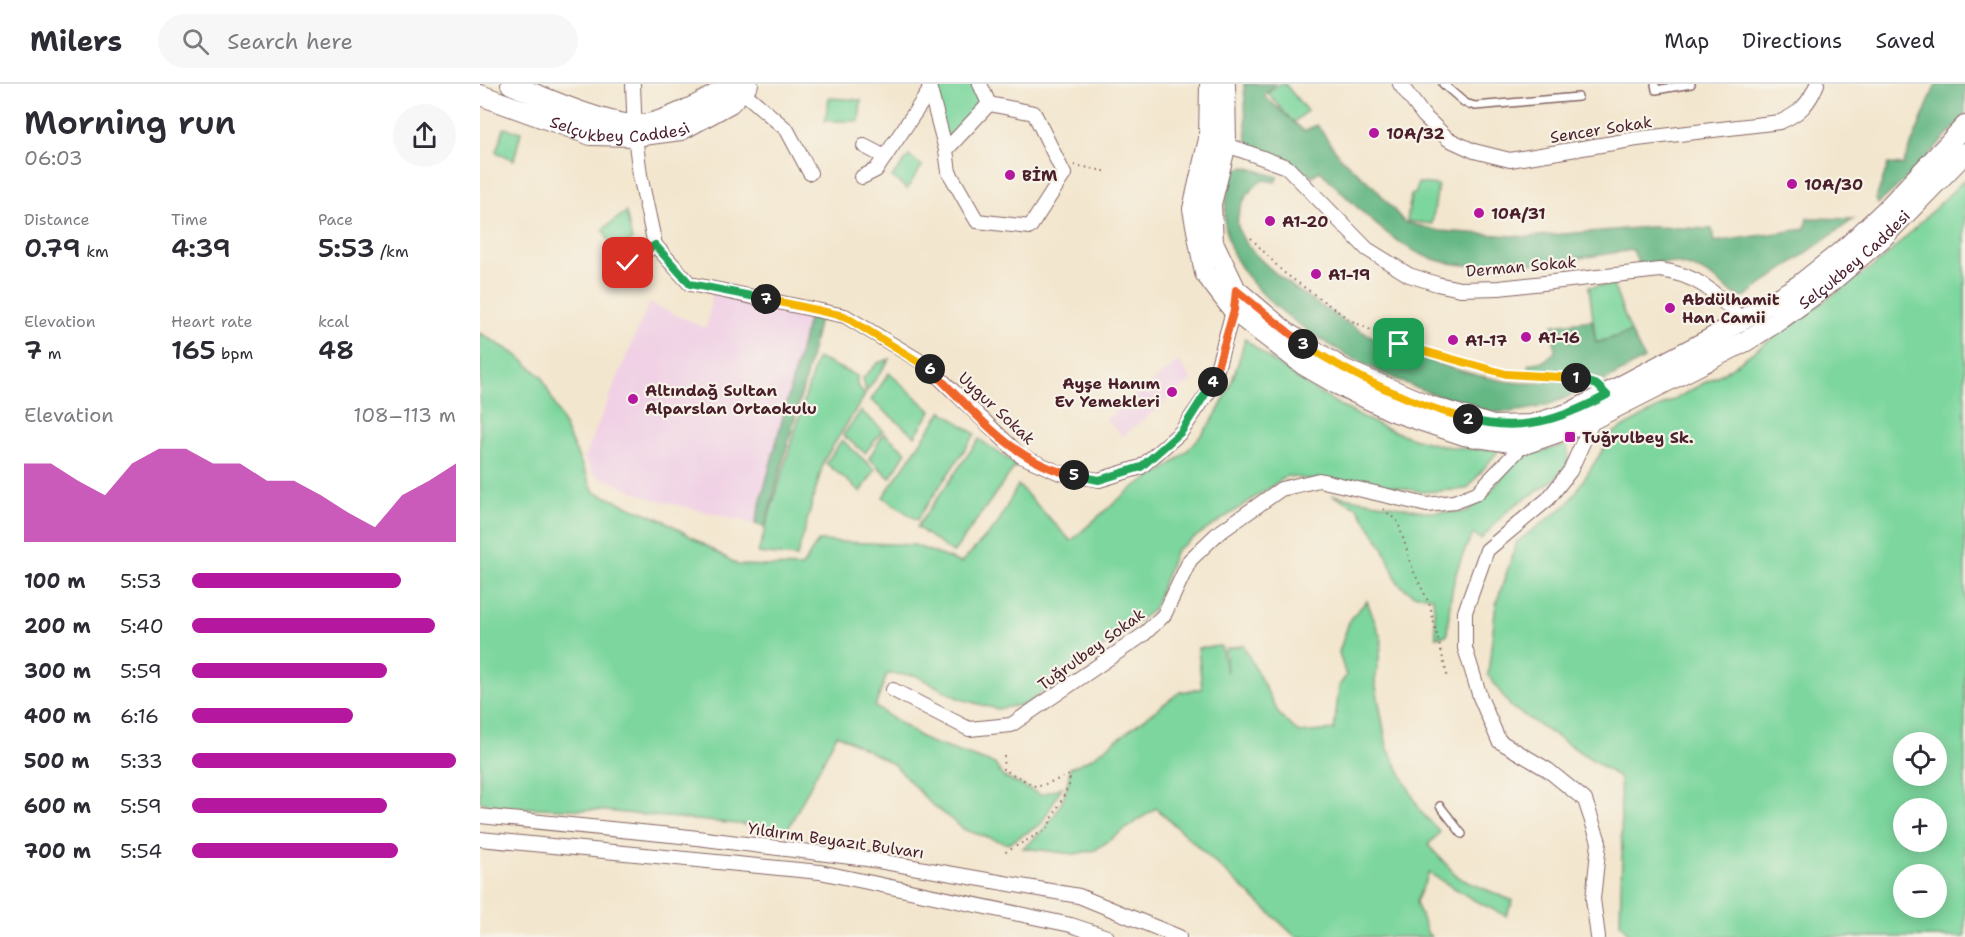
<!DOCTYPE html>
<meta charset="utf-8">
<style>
:root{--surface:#fff;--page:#f7f7f7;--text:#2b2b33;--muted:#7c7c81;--line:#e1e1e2;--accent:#b5179e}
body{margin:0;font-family:"Shantell Sans",sans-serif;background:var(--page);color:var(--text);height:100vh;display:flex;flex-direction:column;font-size:22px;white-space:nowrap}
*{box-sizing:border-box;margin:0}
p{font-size:20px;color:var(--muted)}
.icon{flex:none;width:33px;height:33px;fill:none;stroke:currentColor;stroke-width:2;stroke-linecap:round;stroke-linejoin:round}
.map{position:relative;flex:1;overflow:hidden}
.sheet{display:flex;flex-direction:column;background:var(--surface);width:480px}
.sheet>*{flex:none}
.fabs{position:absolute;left:1413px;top:648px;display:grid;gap:12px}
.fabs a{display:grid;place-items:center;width:54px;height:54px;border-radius:50%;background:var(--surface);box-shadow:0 3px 15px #0003;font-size:30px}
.pin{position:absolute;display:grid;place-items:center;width:51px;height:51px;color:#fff;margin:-26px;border-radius:12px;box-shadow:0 3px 9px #0006}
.km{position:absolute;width:30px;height:30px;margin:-15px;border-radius:50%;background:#222;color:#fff;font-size:16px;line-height:30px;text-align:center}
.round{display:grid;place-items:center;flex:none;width:63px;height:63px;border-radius:32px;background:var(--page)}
.headline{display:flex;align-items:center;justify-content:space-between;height:102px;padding:0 24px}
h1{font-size:33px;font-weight:600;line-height:45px}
.stats{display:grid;grid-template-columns:repeat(3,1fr);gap:9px;height:102px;padding:6px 24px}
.stats div{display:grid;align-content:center}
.stats b{font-size:26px;font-weight:600}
.stats small{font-size:16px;font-weight:400}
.stats p{font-size:16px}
.chart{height:168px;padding:12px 24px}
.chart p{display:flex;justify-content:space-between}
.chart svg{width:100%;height:108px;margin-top:6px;fill:var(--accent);opacity:.7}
ul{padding:0 24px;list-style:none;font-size:20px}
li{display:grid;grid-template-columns:96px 72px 1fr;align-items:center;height:45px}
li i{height:15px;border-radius:8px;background:var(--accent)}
header{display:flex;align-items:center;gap:36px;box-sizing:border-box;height:84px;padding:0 30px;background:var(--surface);border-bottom:2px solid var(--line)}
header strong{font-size:28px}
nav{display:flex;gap:33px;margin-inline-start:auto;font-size:21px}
.search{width:420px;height:54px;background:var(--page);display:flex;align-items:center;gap:15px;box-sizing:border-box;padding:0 21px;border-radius:33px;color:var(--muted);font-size:22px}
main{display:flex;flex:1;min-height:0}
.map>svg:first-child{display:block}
.built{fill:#f0d0e5}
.green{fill:#7cd69d;stroke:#637a64;stroke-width:1.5;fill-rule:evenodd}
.forest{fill:#65b784;stroke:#586b58;stroke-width:1.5}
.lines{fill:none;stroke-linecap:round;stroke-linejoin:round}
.lane-casing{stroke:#856564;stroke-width:10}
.street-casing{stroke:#856564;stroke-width:16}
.secondary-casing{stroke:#856564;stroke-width:22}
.path{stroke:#856564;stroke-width:2;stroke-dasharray:1.5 4.5;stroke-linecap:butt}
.lane{stroke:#fff;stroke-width:7}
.street{stroke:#fff;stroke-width:14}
.secondary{stroke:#fff;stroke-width:20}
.split-1-casing{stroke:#fff;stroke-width:12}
.split-2-casing{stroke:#fff;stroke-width:12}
.split-3-casing{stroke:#fff;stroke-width:12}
.split-4-casing{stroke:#fff;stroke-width:12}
.split-5-casing{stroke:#fff;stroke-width:12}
.split-6-casing{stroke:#fff;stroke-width:12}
.split-7-casing{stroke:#fff;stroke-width:12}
.split-8-casing{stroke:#fff;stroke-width:12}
.split-1{stroke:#f5b400;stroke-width:8}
.split-2{stroke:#22a559;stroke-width:8}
.split-3{stroke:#f5b400;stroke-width:8}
.split-4{stroke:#f0652b;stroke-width:8}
.split-5{stroke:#22a559;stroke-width:8}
.split-6{stroke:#f0652b;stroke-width:8}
.split-7{stroke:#f5b400;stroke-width:8}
.split-8{stroke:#22a559;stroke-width:8}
.poi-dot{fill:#b5179e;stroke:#f7f3e8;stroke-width:2}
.labels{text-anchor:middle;stroke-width:4.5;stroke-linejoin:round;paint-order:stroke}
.street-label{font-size:16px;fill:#4a1f2b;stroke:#f7f3e8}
.poi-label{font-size:16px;font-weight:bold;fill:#4a1f2b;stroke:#f7f3e8;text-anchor:start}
</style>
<header>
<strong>Milers</strong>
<div class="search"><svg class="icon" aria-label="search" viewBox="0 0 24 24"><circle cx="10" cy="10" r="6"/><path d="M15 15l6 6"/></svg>Search here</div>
<nav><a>Map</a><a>Directions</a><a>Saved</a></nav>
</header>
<main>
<section class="sheet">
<div class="headline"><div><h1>Morning run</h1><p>06:03</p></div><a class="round"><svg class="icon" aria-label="share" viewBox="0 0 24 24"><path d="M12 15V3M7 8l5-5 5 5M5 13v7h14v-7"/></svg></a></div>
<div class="stats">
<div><p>Distance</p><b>0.79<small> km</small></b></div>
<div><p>Time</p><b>4:39</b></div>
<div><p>Pace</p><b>5:53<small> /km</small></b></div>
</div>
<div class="stats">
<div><p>Elevation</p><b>7<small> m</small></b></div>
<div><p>Heart rate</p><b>165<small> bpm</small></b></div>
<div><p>kcal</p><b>48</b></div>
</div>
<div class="chart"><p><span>Elevation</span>108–113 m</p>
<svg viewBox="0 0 160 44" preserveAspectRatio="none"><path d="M0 44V12L10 12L20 19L30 25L40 12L50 6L60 6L70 12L80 12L90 19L100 19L110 25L120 32L130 38L140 25L150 19L160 12V44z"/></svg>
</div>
<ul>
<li><b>100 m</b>5:53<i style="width:79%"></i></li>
<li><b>200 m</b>5:40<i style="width:92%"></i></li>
<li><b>300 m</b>5:59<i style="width:74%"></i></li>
<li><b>400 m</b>6:16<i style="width:61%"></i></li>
<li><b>500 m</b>5:33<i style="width:100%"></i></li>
<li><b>600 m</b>5:59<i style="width:74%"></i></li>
<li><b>700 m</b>5:54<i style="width:78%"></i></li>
</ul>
</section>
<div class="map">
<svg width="1485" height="853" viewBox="0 0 1485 853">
<rect width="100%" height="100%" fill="#f7f3e8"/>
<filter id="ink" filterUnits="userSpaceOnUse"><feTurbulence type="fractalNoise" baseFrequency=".0167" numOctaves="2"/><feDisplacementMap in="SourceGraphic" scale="12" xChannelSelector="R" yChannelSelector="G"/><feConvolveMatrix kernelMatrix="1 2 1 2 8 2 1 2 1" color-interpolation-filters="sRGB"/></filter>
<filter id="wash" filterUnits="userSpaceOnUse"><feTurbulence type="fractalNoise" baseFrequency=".008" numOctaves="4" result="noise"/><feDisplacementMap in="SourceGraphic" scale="24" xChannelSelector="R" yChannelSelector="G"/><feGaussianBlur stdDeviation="1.35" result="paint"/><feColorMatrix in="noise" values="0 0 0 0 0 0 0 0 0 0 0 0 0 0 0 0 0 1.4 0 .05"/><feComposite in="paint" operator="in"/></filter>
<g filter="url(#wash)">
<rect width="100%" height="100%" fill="#f3e6ce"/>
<g class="built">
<path d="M232 210 329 232 275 440 173 415 115 391 104 374 169 219 223 243 227 242Z"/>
<path d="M699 277 712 296 643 352 626 335Z"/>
</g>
<g class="green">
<path d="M449 0H500L509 20 466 66Z"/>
<path d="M799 0H805L827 27 813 39 788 9Z"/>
<path d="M349 14 381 16 379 37H345Z"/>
<path d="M24 44 41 48 34 76 16 68Z"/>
<path d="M429 72 442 82 427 105 412 93Z"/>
<path d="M1485 95V853H1151L1140 839 1142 771 1140 694 1031 623 1008 591 1016 520 1037 458 1089 419 1134 348 1248 286 1402 176ZM1424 658H1456V692H1424ZM1424 724H1456V758H1424ZM1424 790H1456V824H1424Z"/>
<path d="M938 99 958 101 952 140 927 137 931 111 936 109Z"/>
<path d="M146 128 152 156 133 167 123 145Z"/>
<path d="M1133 201 1151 248 1116 259 1109 203Z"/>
<path d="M0 249 37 271 62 293 114 408 185 437 258 481 322 483 338 457 434 461 481 479 517 441 538 401 591 457C613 438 634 417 657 401 666 395 677 391 685 385 732 351 751 310 765 255 819 300 894 349 964 362 982 365 1001 365 1019 366L987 405 943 408 874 395 879 403 807 392 696 466 673 526 546 620 517 625 480 615 435 591 407 590 395 623 447 657 515 680 522 692 561 711 582 703 561 740 528 760 485 746 449 718 415 681 357 650 308 745 114 726 27 723 0 718Z"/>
<path d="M337 274 377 292V301L385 311 344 376 317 473 278 469Z"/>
<path d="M410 275 386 308 383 294 398 279Z"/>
<path d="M409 289 451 327 435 352 391 316Z"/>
<path d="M381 327 403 346 385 369 363 351Z"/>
<path d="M462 327 495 350 437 436 403 413Z"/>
<path d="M404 349 426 368 410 394 389 374Z"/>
<path d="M499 355 536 381 473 469 437 443Z"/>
<path d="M362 356 395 386 381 408 346 379Z"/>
<path d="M1086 361C1101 390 1048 410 1031 424 1020 433 1011 445 1001 455L993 450C973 486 970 511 967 551L956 553 953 513 932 510 918 499 903 463 877 423 852 411 949 428H986L1009 410 1037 374Z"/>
<path d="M887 517 902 557 895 597 907 663 941 728 960 748 948 761 979 794 1033 817 1026 832 994 816 949 789 936 818 947 848 951 853H816L676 724 615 766 594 770 543 764C570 743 587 720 590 684L612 674 700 608 722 605 718 564 741 562 747 589 745 565 763 561 799 630 819 649 854 646 859 602 866 592 859 568 870 535Z"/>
</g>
<g class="forest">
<path d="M764 0H795L784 12 824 47 837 41 860 73 896 105 924 138 960 147 1047 153 1170 143 1232 145 1234 158 1325 145 1327 134 1374 135 1263 214C1251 210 1246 203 1236 196 1212 178 1186 177 1158 179L1153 166C1097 174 1000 193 947 173 905 156 872 117 840 87L832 92 767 60Z"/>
<path d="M1456 0H1485V32L1429 92 1398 120 1396 115 1408 80 1423 81Z"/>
<path d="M766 83 798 93 795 98 783 96C769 106 755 124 758 142 764 178 865 240 897 255 922 268 950 278 978 286 1002 293 1033 301 1058 299 1064 299 1070 296 1076 296 1086 296 1097 301 1107 303 1078 319 1050 329 1016 328 999 328 980 318 963 313 895 292 750 220 745 139 744 121 749 101 756 85Z"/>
<path d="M329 232 339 235 325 297 285 443 275 440Z"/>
<path d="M1112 236 1116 259 1151 248 1164 275 1125 297 1096 286 1049 287V280L1064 277 1075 268 1073 241Z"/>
</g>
</g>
<g filter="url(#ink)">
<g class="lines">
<g class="lane-casing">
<g id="lane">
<path d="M963 0 985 19 995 22 1098 13"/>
<path d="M1175 0 1176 6 1211 0"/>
<path d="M960 722 982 750"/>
</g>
</g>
<g class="street-casing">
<g id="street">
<path d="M153 0 155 52 160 91 175 161 210 200 365 232 445 280 541 372 580 389 619 396 661 383 701 348 732 303 755 220"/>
<path d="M500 0 509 20"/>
<path d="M920 0 944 32 968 55 994 67 1030 76 1157 55 1300 38C1319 30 1329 20 1337 0"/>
<path d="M255 1 307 46 330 89"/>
<path d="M449 2 466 66"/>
<path d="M509 20 554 29 584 90 550 143 497 137 469 88 466 66Z"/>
<path d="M739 58 807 83 887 165 929 191 957 200 980 205 1019 204 1180 186C1219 191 1235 209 1262 236"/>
<path d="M384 62 405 73"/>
<path d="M382 93 396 86 450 6"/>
<path d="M149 179 175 161"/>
<path d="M1114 334 1090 387 1068 415 1007 466 985 528V564L1000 613 1019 657 1068 686 1105 716 1119 758 1113 815 1118 853"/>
<path d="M413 606 489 645 531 641 663 551 684 531 710 476 736 451 801 405 839 396 947 421 974 418 997 409 1044 360"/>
<path d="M0 732 201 752 387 775 490 793 599 812 699 853"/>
<path d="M0 755 340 788 591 841 627 853"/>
</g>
</g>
<g class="secondary-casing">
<g id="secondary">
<path d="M31 0C62 13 121 39 154 41 178 43 232 15 251 0"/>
<path id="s1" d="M730 0 729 55 713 125 725 189 754 227 824 281 857 300 913 327 984 351 1044 360 1107 338 1266 257 1295 239 1345 203 1401 155 1485 69"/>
<path d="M745 0 746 60 731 120 733 158 756 206 807 249 863 285 950 322 1013 342 1051 341 1090 329 1230 255 1318 202 1367 163 1408 124 1485 42"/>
<path id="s2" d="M0 11 111 51 155 52 201 46 250 19 268 0"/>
</g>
</g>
<g class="path">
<path d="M594 81 629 88"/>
<path d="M771 154 803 188 870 236 919 260 990 282 1026 290 1079 292 1114 299"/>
<path d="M903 425 918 438 933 486 949 519 968 595"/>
<path d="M524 672 523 685 557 703 590 691 589 701 567 745 524 769"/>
</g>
<use href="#lane" class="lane"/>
<use href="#street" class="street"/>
<use href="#secondary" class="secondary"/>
</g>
</g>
<g class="lines" filter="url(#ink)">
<g class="split-1-casing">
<path id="split-1" d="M919 260 1026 290 1096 294"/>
</g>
<g class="split-2-casing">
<path id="split-2" d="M988 335C1041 349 1080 336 1127 311L1117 301 1096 294"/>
</g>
<g class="split-3-casing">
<path id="split-3" d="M823 260C873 292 930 319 988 335"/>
</g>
<g class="split-4-casing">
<path id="split-4" d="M733 298 754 226 756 206 823 260"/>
</g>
<g class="split-5-casing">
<path id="split-5" d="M594 391 619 396 661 383 701 348 733 298"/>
</g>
<g class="split-6-casing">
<path id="split-6" d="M450 285C492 325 534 380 594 391"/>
</g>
<g class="split-7-casing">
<path id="split-7" d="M286 215 364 232 450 285"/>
</g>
<g class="split-8-casing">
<path id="split-8" d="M148 179 175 161 210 200 286 215"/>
</g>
<use href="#split-1" class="split-1"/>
<use href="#split-2" class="split-2"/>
<use href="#split-3" class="split-3"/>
<use href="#split-4" class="split-4"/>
<use href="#split-5" class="split-5"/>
<use href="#split-6" class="split-6"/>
<use href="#split-7" class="split-7"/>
<use href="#split-8" class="split-8"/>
</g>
<g class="poi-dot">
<circle cx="894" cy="49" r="6"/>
<circle cx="530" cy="91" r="6"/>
<circle cx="1312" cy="100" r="6"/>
<circle cx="999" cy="129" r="6"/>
<circle cx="790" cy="137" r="6"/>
<circle cx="836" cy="190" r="6"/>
<circle cx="1190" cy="224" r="6"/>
<circle cx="1046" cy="253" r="6"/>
<circle cx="973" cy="256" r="6"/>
<circle cx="692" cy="308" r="6"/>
<circle cx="153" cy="315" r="6"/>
<rect x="1084" y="347" width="12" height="12" rx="3"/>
</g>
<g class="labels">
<g class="street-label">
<text dy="6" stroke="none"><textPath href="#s2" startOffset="146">Selçukbey Caddesi</textPath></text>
<text transform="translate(1121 45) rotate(-9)" y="6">Sencer Sokak</text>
<text dy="6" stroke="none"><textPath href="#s1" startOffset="945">Selçukbey Caddesi</textPath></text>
<text transform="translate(1041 182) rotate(-5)" y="6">Derman Sokak</text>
<text transform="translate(517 324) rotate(43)" y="6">Uygur Sokak</text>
<text transform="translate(611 565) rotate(-36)" y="6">Tuğrulbey Sokak</text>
<text transform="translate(356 756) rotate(8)" y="6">Yıldırım Beyazıt Bulvarı</text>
</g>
<g class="poi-label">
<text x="906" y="55">10A/32</text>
<text x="542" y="97">BİM</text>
<text x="1324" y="106">10A/30</text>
<text x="1011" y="135">10A/31</text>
<text x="802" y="143">A1-20</text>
<text x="848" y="196">A1-19</text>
<text x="1202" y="221">Abdülhamit<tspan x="1202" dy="18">Han Camii</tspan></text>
<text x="1058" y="259">A1-16</text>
<text x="985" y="262">A1-17</text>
<text x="680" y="305" text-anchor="end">Ayşe Hanım<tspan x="680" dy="18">Ev Yemekleri</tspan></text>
<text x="165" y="312">Altındağ Sultan<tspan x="165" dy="18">Alparslan Ortaokulu</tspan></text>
<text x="1102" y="359">Tuğrulbey Sk.</text>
</g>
</g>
</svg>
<div class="fabs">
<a><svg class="icon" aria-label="locate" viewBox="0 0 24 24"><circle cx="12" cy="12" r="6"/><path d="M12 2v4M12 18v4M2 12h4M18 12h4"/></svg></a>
<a>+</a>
<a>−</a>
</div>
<div class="pin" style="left:919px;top:260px;background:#1e9e55"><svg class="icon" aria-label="arrive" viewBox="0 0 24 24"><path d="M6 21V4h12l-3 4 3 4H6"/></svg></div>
<div class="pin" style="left:148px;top:179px;background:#d93025"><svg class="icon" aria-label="check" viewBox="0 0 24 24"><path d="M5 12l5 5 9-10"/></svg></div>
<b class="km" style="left:1096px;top:294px">1</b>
<b class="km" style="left:988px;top:335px">2</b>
<b class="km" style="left:823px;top:260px">3</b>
<b class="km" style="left:733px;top:298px">4</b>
<b class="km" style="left:594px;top:391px">5</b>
<b class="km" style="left:450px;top:285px">6</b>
<b class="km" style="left:286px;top:215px">7</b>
</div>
</main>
